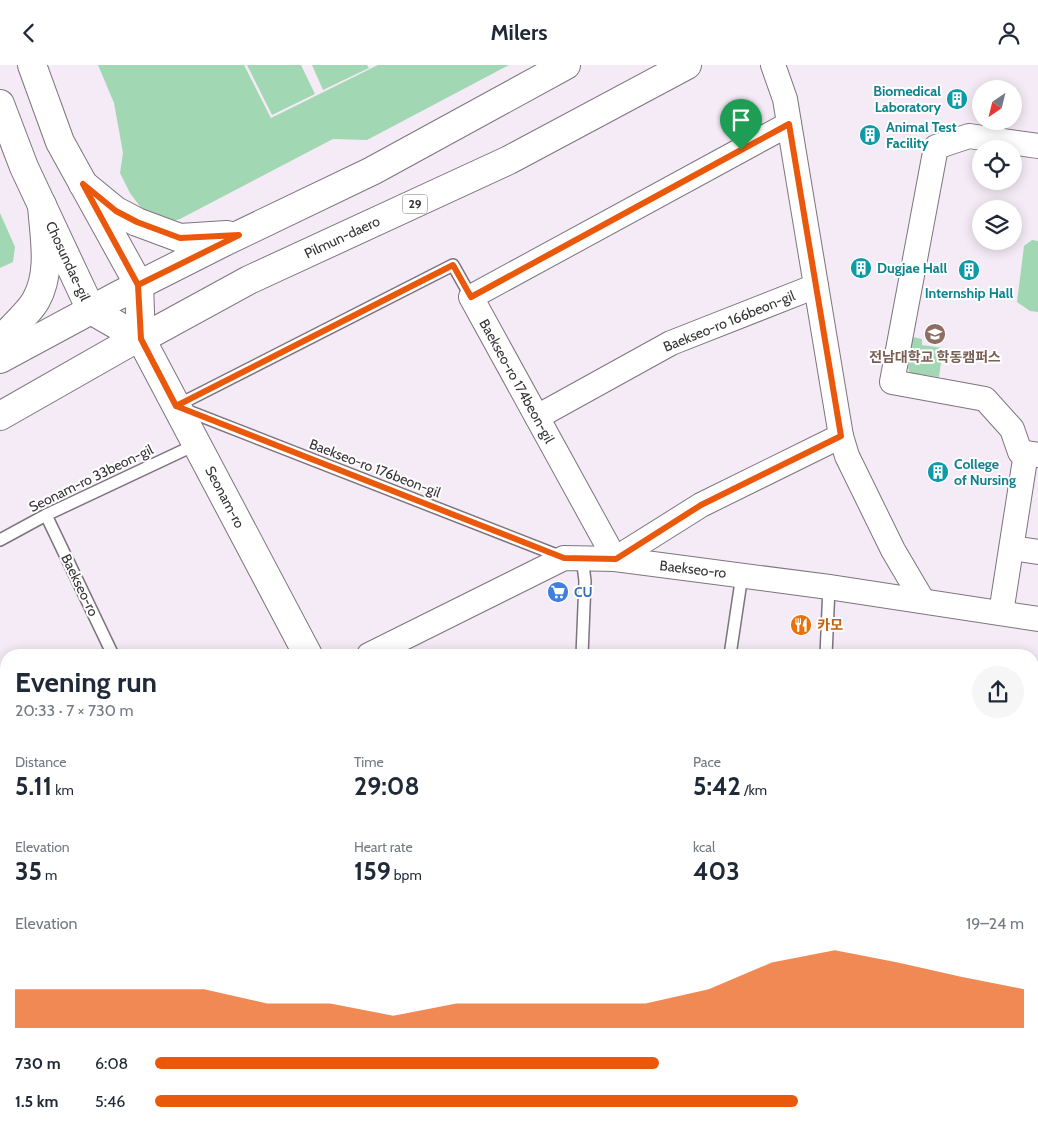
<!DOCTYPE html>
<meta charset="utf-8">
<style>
:root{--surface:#fff;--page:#f6f6f7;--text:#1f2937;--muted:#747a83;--accent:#ea580c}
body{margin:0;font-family:Cabin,"Noto Sans KR",sans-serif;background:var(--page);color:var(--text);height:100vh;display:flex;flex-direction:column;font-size:19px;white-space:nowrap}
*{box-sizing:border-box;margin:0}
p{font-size:16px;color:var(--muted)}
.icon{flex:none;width:28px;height:28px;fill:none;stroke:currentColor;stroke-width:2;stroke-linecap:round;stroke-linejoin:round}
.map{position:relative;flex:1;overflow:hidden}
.side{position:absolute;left:0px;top:584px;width:1039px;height:481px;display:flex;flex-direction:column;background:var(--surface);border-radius:20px 20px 0 0;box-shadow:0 2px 12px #0003}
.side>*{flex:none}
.needle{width:32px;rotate:215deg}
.controls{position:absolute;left:972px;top:15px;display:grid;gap:10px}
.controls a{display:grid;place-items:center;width:50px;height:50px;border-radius:50%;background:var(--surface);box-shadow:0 2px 12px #0003;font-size:25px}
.pin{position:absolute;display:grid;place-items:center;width:42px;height:42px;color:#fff;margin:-51px -21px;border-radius:50% 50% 50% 0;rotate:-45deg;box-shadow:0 0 5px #0007}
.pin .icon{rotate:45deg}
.round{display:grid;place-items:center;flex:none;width:52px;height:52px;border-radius:26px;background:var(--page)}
.headline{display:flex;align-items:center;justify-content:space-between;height:85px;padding:0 15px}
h1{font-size:28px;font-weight:700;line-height:38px}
.figures{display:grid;grid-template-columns:repeat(3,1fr);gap:8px;height:85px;padding:5px 15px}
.figures div{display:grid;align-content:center}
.figures b{font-size:25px;font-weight:700}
.figures small{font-size:14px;font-weight:400}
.figures p{font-size:14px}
.chart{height:140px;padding:10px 15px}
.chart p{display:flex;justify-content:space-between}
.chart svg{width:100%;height:90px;margin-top:5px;fill:var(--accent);opacity:.7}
ul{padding:0 15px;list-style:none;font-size:16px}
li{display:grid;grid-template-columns:80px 60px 1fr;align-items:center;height:38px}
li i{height:12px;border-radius:6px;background:var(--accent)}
header{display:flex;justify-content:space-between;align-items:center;height:65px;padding:0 15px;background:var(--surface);font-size:22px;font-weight:700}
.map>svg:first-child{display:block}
.green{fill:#a1d8b3}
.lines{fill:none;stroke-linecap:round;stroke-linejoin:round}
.service-casing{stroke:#7d747e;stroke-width:14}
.minor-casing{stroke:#7d747e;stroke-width:26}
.tertiary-casing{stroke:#7d747e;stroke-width:30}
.primary-casing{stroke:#7d747e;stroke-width:30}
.service{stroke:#fff;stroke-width:11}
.minor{stroke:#fff;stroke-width:24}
.tertiary{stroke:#fff;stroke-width:28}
.primary{stroke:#fff;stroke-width:28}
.route-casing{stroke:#fff;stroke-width:10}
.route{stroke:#ea580c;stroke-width:6}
.labels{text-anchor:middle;stroke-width:4;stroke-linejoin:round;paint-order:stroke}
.shield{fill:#fff;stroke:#737073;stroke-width:1}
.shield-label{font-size:12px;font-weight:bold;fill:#373337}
.culture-label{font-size:14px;font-weight:bold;fill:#0d838f;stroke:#fff;text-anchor:start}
.street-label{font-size:14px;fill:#373337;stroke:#fff}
.education-label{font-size:14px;font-weight:bold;fill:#785e54;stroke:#fff}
.shop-label{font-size:14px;font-weight:bold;fill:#366cbe;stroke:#fff;text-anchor:start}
.food-label{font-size:14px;font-weight:bold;fill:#c56008;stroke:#fff;text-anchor:start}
</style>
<header><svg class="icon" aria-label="back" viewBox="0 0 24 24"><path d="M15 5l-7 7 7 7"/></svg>Milers<svg class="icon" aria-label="person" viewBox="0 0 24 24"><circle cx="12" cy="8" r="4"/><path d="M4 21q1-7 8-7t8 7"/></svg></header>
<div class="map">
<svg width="1038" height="1064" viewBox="0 0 1038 1064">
<rect width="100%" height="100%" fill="#f5ebf6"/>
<g class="green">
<path d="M98 0H244L271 53 378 0H509L367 75 333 74 180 154 169 157 145 148 130 128 120 108 123 88 114 38Z"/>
<path d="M247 0H301L315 29 272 50Z"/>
<path d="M312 0H367L369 3 323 25Z"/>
<path d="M0 148 15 182 13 197 0 203Z"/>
<path d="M1032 175 1038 176V247L1030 246 1017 237 1024 181Z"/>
<path d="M913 272 922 274V280L943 283 939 312 910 308 908 303Z"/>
</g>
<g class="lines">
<g class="service-casing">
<g id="service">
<path d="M176 341 453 200 471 232"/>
<path d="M183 344 562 492"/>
<path d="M46 450 113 590"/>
<path d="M0 475 46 450 197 379"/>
<path d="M582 492 585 516 582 590"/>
<path d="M730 590 742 510"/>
<path d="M826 590 829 522"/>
<path d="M1032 744 1038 745"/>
<path d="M1032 915 1038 916"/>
<path d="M0 938 6 935"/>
<path d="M0 997 6 1015"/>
<path d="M22 1059 24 1064"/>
<path d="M191 1059 212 1064"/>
<path d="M364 1059 367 1064"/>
<path d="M726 1059 729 1064"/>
<path d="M862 1059V1064"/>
<path d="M131 1064 147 1059"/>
</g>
</g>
<g class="minor-casing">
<g id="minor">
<path d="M773 0 785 34 841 371 847 391 893 485 923 536"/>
<path d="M789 59 471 232 615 494 701 440 841 371"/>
<path d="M1038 81 969 71 936 82 892 317 985 334 1012 364 1020 387 1038 390"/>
<path d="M537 352 671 278 816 221"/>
<path d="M1012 483 1038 487"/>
<path d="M1001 548 1026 388"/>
<path d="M369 590 564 493 615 494 829 522 1038 554"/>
<path d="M0 770 6 767"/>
</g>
</g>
<g class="tertiary-casing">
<g id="tertiary">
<path d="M32 0 60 77 139 220 141 274 308 590"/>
<path d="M0 39 24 102 91 245 141 274"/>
<path d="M541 1059 544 1064"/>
</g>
</g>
<g class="primary-casing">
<g id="primary">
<path d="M83 119 116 146 137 157 180 173 227 170"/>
<path d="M0 276C9 265 30 247 36 235 52 207 44 171 42 140"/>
<path d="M0 294 117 231 222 178 372 106 566 0"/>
<path d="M0 351 130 277 141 274 249 215 509 95 687 0"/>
</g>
</g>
<use href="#service" class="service"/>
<use href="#minor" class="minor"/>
<use href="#tertiary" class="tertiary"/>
<use href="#primary" class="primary"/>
</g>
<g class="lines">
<g class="route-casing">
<path id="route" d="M741 85 471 232 453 200 176 341 141 274 138 220 239 170 180 173 137 157 116 146 83 119 138 220 141 274 176 341 564 493 616 494 701 440 841 371 789 59 741 85"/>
</g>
<use href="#route" class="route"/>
</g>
<defs>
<g id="building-disc" transform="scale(1.125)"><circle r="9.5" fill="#0f9aa8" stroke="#fff"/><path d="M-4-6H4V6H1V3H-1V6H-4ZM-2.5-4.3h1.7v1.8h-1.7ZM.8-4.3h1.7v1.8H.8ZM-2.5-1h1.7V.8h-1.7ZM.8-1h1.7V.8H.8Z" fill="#fff"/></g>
<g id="university-disc" transform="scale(1.125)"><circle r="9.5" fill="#8d6e63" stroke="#fff"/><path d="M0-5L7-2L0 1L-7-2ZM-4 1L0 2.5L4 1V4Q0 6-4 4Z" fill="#fff"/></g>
<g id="supermarket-disc" transform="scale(1.125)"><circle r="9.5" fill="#3f7fe0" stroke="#fff"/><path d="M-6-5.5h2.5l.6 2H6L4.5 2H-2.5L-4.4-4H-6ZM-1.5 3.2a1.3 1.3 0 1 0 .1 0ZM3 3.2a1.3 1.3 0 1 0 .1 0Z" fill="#fff"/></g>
<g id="restaurant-disc" transform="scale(1.125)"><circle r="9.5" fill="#e8710a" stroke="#fff"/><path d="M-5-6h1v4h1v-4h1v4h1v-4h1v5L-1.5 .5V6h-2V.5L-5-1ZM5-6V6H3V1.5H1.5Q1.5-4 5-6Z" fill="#fff"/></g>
</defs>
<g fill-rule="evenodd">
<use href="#building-disc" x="957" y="34"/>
<use href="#building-disc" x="870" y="70"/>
<use href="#building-disc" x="861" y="203"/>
<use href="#building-disc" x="969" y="205"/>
<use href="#university-disc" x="935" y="269"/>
<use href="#building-disc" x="938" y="407"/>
<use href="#supermarket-disc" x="558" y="527"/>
<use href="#restaurant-disc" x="801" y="560"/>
</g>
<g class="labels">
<rect class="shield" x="402.5" y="129.5" width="25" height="19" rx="4"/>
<g class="shield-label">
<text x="415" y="143">29</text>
</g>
<g class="culture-label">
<text x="941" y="31" text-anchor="end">Biomedical<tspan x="941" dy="16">Laboratory</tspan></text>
<text x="886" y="67">Animal Test<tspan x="886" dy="16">Facility</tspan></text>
<text x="877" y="208">Dugjae Hall</text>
<text x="969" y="233" text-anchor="middle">Internship Hall</text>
<text x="954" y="404">College<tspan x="954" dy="16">of Nursing</tspan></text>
</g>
<g class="street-label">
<text transform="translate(342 172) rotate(-25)" y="5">Pilmun-daero</text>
<text transform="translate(68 196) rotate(65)" y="5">Chosundae-gil</text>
<text transform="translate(729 256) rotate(-22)" y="5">Baekseo-ro 166beon-gil</text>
<text transform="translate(517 316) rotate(61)" y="5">Baekseo-ro 174beon-gil</text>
<text transform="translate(375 403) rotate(21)" y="5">Baekseo-ro 176beon-gil</text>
<text transform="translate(91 413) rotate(-26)" y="5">Seonam-ro 33beon-gil</text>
<text transform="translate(225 432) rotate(62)" y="5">Seonam-ro</text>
<text transform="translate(693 504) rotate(7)" y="5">Baekseo-ro</text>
<text transform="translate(80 520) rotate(64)" y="5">Baekseo-ro</text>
</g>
<g class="education-label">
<text x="935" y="297">전남대학교 학동캠퍼스</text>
</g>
<g class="shop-label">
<text x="574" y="532">CU</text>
</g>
<g class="food-label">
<text x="817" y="565">카모</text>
</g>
</g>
</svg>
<div class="controls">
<a><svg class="needle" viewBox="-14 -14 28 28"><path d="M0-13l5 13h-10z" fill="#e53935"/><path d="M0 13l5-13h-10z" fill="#747a83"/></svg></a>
<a><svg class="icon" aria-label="locate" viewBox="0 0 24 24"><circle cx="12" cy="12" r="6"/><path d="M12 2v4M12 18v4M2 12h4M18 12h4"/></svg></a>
<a><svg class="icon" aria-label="layers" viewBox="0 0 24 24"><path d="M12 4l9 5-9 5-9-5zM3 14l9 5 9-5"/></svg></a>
</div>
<div class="pin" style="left:741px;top:85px;background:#1e9e55"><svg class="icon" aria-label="arrive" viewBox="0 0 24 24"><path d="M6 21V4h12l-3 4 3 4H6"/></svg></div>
<section class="side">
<div class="headline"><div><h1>Evening run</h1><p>20:33 · 7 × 730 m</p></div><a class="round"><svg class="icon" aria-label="share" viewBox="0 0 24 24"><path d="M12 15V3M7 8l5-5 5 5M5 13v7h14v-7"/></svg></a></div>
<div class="figures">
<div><p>Distance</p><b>5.11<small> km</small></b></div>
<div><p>Time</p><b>29:08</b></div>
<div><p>Pace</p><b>5:42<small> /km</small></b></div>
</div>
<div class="figures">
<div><p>Elevation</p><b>35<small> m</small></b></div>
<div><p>Heart rate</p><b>159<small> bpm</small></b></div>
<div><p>kcal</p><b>403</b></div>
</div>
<div class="chart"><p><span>Elevation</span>19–24 m</p>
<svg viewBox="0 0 160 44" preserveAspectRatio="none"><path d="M0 44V25L10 25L20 25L30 25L40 32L50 32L60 38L70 32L80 32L90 32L100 32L110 25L120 12L130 6L140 12L150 19L160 25V44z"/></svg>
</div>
<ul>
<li><b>730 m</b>6:08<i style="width:58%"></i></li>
<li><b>1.5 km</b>5:46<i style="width:74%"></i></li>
</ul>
</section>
</div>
